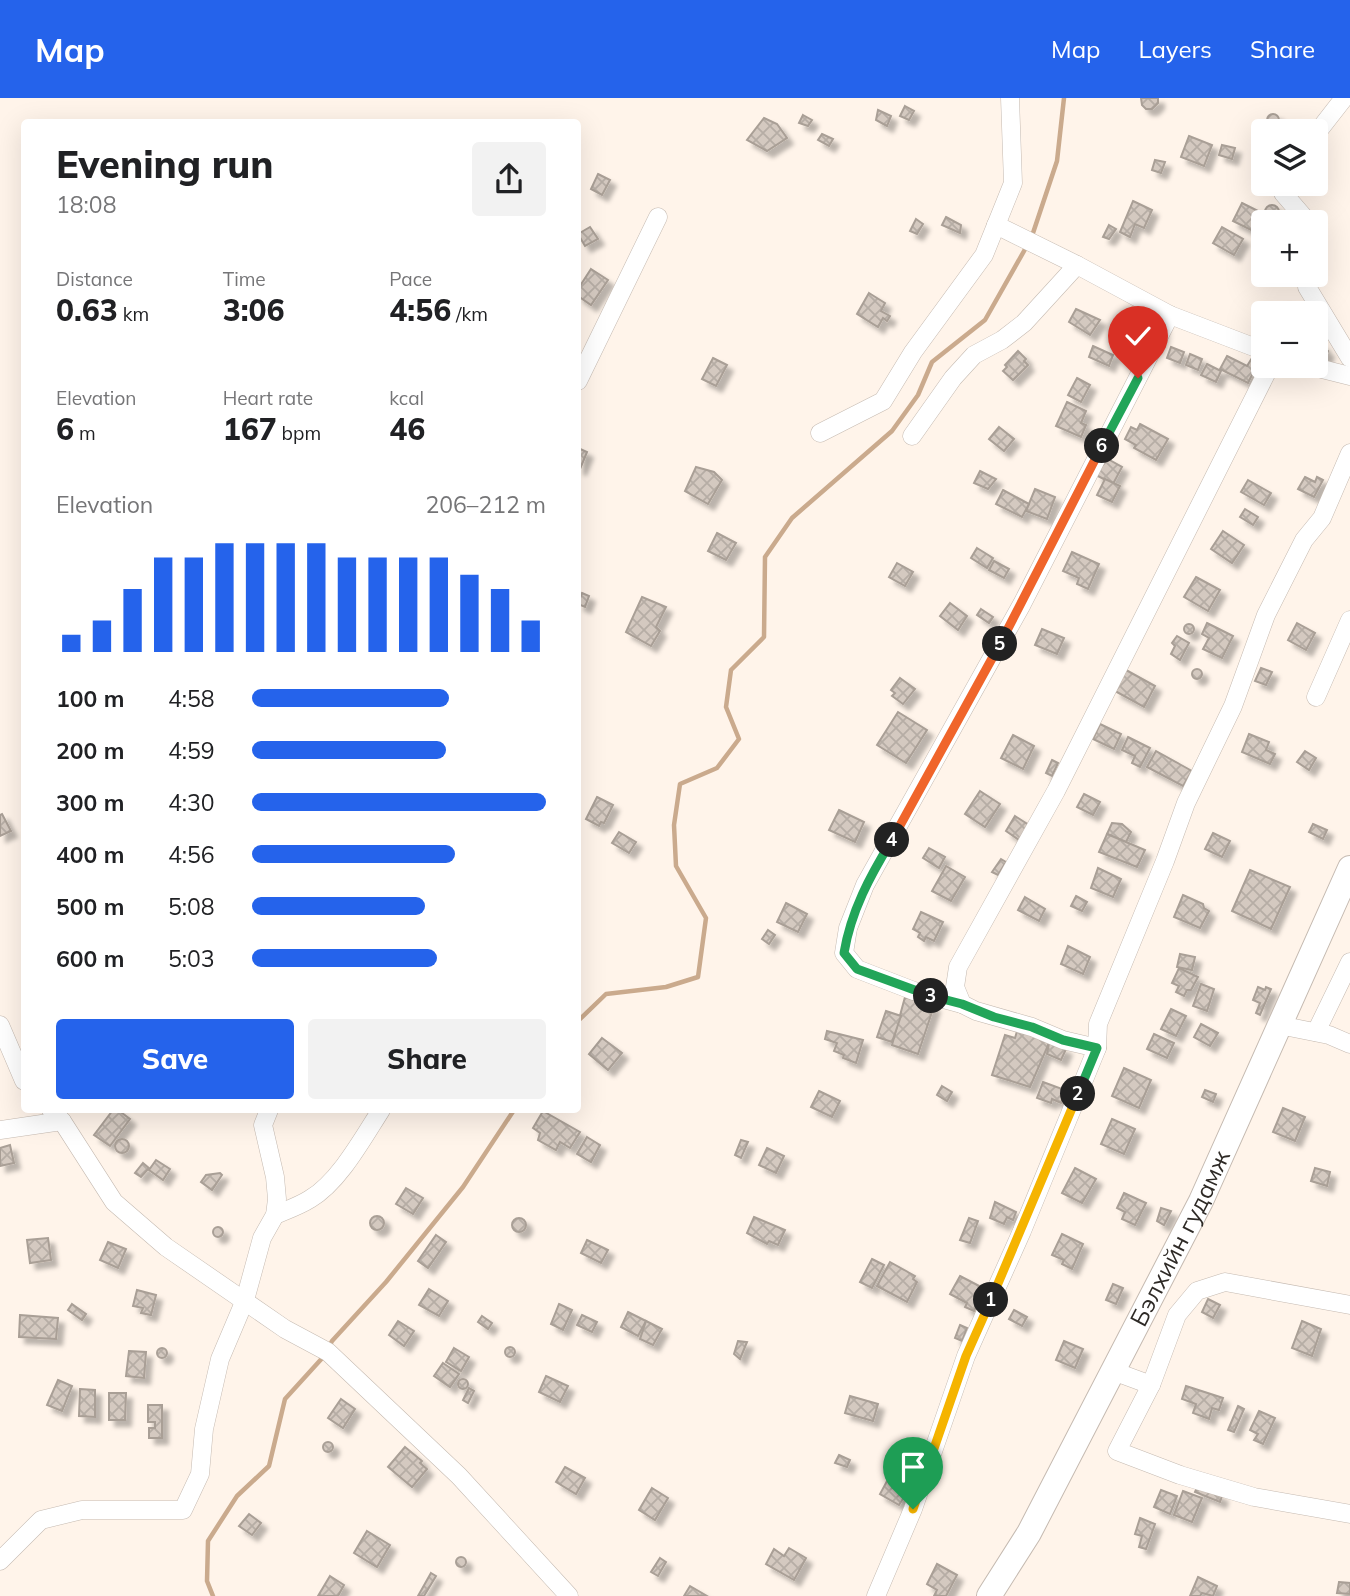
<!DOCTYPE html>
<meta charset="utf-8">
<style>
:root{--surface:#fff;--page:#f2f2f2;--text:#202124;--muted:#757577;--accent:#2563eb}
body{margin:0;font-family:Mulish,sans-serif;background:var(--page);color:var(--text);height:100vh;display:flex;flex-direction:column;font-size:26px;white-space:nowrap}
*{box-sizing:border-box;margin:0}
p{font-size:23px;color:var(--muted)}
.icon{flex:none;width:38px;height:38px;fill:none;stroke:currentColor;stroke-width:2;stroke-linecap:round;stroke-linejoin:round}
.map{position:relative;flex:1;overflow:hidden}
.sheet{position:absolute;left:21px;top:21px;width:560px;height:994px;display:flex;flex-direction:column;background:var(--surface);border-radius:7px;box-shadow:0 7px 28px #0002}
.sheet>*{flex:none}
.tools{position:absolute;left:1251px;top:21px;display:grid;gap:14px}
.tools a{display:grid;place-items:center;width:77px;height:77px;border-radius:7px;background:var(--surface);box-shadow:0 7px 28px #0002;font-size:35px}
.pin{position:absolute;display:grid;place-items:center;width:60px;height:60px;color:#fff;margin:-72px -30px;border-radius:50% 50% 50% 0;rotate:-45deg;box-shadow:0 0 7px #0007}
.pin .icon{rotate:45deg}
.km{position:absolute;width:35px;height:35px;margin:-18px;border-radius:50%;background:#222;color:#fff;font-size:19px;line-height:35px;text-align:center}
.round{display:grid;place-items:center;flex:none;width:74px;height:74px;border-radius:7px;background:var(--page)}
.headline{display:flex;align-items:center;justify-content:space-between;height:119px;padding:0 35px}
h1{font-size:38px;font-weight:800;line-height:52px}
.stats{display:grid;grid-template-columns:repeat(3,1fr);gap:10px;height:119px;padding:7px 35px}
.stats div{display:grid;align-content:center}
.stats b{font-size:30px;font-weight:800}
.stats small{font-size:19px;font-weight:400}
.stats p{font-size:19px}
.chart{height:196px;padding:14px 35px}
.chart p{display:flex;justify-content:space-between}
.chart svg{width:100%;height:126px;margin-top:7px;stroke:var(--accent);stroke-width:6}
.button{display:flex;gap:14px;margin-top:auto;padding:14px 35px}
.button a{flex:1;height:80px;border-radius:7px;background:var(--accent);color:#fff;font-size:28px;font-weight:800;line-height:80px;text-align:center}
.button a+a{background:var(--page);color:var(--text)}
ul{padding:0 35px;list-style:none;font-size:23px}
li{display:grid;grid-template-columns:112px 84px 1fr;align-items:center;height:52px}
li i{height:18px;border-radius:9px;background:var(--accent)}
header{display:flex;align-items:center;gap:42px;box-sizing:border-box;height:98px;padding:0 35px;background:var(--accent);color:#fff}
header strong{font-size:33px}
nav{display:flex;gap:38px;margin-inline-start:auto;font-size:24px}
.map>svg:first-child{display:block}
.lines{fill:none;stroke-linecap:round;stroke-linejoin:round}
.stream{stroke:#caaa8d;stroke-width:4.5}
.building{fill:url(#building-cross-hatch);stroke:#a99f96;stroke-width:2;filter:url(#shadow)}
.minor-casing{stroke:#c5bab1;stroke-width:19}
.secondary-casing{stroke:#c5bab1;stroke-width:26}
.minor{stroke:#fff;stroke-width:18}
.secondary{stroke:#fff;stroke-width:24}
.split-1-casing{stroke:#fff;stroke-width:14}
.split-2-casing{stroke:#fff;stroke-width:14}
.split-3-casing{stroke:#fff;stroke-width:14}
.split-4-casing{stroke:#fff;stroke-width:14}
.split-5-casing{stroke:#fff;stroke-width:14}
.split-6-casing{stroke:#fff;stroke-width:14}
.split-7-casing{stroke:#fff;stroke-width:14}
.split-1{stroke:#f5b400;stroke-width:9}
.split-2{stroke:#f5b400;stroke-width:9}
.split-3{stroke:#22a559;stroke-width:9}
.split-4{stroke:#22a559;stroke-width:9}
.split-5{stroke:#f0652b;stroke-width:9}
.split-6{stroke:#f0652b;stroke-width:9}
.split-7{stroke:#22a559;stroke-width:9}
.labels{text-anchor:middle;stroke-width:5;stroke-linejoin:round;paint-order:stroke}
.street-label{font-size:24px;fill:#2e2a26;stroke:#fff}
</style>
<header>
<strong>Map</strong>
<nav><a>Map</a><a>Layers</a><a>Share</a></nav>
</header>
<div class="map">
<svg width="1350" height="1498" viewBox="0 0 1350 1498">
<defs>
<pattern id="building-cross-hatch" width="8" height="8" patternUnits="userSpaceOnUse" patternTransform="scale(1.75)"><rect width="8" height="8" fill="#d4c9c0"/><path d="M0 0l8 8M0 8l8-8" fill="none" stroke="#b6ada5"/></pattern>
<filter id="shadow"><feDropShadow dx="6" dy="6" stdDeviation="2" flood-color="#0004"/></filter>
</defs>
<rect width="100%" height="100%" fill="#fff4ea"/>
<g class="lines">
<g class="stream">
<path d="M1032 138 1057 63 1064 0"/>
<path d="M578 923 606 896 666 889 698 879 706 820 676 768 674 727 680 686 717 670 739 641 726 609 731 572 764 539 765 459 792 420 892 333 918 297 932 264 985 222 1028 146"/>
<path d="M329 1249 332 1243 386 1184 463 1089 514 1012"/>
<path d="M213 1498 207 1483 208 1443 237 1398 269 1368 285 1301 325 1257"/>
</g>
</g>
<g class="building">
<path d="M1141 0H1158V5L1152 11H1146L1142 7Z"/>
<path d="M905 8 914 13 909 22 900 18Z"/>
<path d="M878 12 891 18 887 28 876 22Z"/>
<circle cx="1273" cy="22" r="6"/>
<path d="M803 17 812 22 808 28 799 25Z"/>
<path d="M764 20 777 26 787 40 767 53 747 42Z"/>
<path d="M822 36 833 41 829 48 818 42Z"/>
<path d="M1189 38 1212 47 1204 68 1181 59Z"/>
<path d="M1222 47 1235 50 1232 61 1219 57Z"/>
<path d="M1155 62 1165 64 1161 75 1152 72Z"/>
<path d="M598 76 610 82 602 97 591 91Z"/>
<path d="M1133 103 1152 112 1144 130 1135 126 1130 139 1120 134Z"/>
<path d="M1242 105 1262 115 1253 133 1233 123Z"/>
<circle cx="1272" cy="114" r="7"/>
<path d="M946 119 961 127 960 135 942 127Z"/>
<path d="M916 121 923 126 917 136 910 133Z"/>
<path d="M1109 127 1116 131 1109 141 1103 139Z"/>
<path d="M590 129 598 141 585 148 578 136Z"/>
<path d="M1222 129 1243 141 1234 157 1213 145Z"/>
<path d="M591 171 608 182 591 207 578 198V191Z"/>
<path d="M869 195 885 205 881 213 890 218 887 223 883 220 878 229 857 216Z"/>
<path d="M1076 211 1100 222 1090 237 1069 224Z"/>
<path d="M1316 245 1324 248 1323 251 1328 253 1325 260 1316 256Z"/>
<path d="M1093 248 1113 257 1109 268 1089 259Z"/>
<path d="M1171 249 1184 254 1180 265 1167 260Z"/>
<path d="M1018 253 1026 261 1024 263 1028 267 1013 282 1003 273 1007 269 1005 267Z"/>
<path d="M1190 256 1202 261 1198 272 1186 267Z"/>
<path d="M1227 258 1247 268 1252 260 1259 263 1248 285 1220 271Z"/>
<path d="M713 260 727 267 716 288 702 281Z"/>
<path d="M1207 266 1221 273 1216 284 1201 277Z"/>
<path d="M1077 280 1090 287 1081 304 1068 297Z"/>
<path d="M1067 304 1086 313 1081 325 1086 327 1081 339 1056 328Z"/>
<path d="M1140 326 1168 341 1156 362 1134 350 1136 347 1125 341 1131 329 1137 332Z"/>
<path d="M999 329 1014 341 1004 353 989 341Z"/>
<path d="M578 350 587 354 580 371 578 370Z"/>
<path d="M1106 360 1122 369 1113 386 1096 377Z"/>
<path d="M696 369 714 374 722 382 708 406 685 393Z"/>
<path d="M980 373 996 381 988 391 974 385Z"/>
<path d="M1305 379 1315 384 1317 379 1323 382 1314 399 1298 391Z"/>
<path d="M1105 381 1120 388 1112 404 1097 397Z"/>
<path d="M1248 382 1271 395 1264 407 1241 394Z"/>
<path d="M1035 391 1055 399 1047 421 1026 413Z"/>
<path d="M1003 392 1029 406 1022 419 996 406Z"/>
<path d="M1245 411 1258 419 1253 427 1240 419Z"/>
<path d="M1223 433 1244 447 1232 465 1211 451Z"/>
<path d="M717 435 736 445 726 462 708 453Z"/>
<path d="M977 450 993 460 987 470 971 460Z"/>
<path d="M1072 454 1099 466 1088 491 1077 486 1079 480 1063 473Z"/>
<path d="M994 463 1009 471 1004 480 989 472Z"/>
<path d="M897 465 913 474 905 488 889 479Z"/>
<path d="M1196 479 1220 492 1208 513 1184 499Z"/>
<path d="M582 495 589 498 585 509 578 506Z"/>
<path d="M642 499 666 509 656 529 660 533 651 548 626 534Z"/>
<path d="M950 505 967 518 958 532 940 518Z"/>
<path d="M981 511 993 519 989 525 977 517Z"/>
<path d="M1207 525 1233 538 1222 560 1203 551 1209 540 1202 536Z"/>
<path d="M1297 525 1315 535 1306 552 1288 542Z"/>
<circle cx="1189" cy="531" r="5"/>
<path d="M1042 531 1064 540 1057 556 1035 547Z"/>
<path d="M1177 538 1189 545 1180 562 1171 556 1175 548 1172 545Z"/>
<path d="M1261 570 1272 574 1266 587 1255 583Z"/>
<circle cx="1197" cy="576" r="5"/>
<path d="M1126 572 1155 588 1144 609 1115 593Z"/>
<path d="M900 580 915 591 903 606 892 598 895 595 891 592Z"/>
<path d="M898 614 927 632 906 665 877 647Z"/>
<path d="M1100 626 1121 636 1114 651 1093 641Z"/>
<path d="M1249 636 1269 644 1266 652 1275 656 1270 666 1242 654Z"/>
<path d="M1013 637 1034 648 1023 671 1001 660Z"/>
<path d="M1128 639 1150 650 1140 669 1132 665 1135 658 1122 652Z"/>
<path d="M1156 653 1192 673 1183 688 1147 669Z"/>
<path d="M1305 653 1316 660 1309 672 1297 664Z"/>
<path d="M1052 662 1058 665 1052 678 1046 675Z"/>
<path d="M980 693 1000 706 985 729 965 716Z"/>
<path d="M1084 696 1100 704 1093 717 1077 709Z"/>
<path d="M597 699 613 707 604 725 601 724 599 728 586 721Z"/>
<path d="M839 712 864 724 855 744 829 732Z"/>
<path d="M2 716 11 733 0 738V717Z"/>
<path d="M1015 718 1029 727 1019 742 1006 733Z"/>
<path d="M1112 725 1122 726 1131 734 1126 744 1107 736Z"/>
<path d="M1313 726 1327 732 1323 741 1309 734Z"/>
<path d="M619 734 636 744 629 755 612 745Z"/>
<path d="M1213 735 1230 743 1222 759 1205 751Z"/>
<path d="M1107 736 1145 752 1137 769 1099 754Z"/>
<path d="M929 750 945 759 939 770 923 760Z"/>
<path d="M1001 761 1006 764 998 777 992 774Z"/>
<path d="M946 768 965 779 951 803 932 793Z"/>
<path d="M1098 770 1121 781 1113 799 1091 790Z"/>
<path d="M1250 772 1290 789 1271 831 1232 813Z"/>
<path d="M1183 797 1203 806 1204 810 1209 813 1200 830 1174 819Z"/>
<path d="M1076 798 1087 804 1082 813 1071 808Z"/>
<path d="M1025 799 1045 811 1039 823 1018 812Z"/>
<path d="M786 805 807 816 798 834 777 824Z"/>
<path d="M921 814 943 824 934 843 926 839 924 843 918 839 920 835 913 831Z"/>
<path d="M768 832 775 837 769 846 762 841Z"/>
<path d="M1068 848 1090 859 1083 876 1061 866Z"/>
<path d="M1180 856 1195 859 1192 872 1177 869Z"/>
<path d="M1179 870 1198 879 1191 892H1187L1184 898 1176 894 1179 888 1172 885Z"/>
<path d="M1201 886 1214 891 1207 913 1193 908Z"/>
<path d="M1258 889 1265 892 1266 889 1271 891 1260 917 1256 915 1260 905 1253 902Z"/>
<path d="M905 899 934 908 918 956 892 947Z"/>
<path d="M1171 911 1186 918 1176 938 1161 931Z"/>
<path d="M886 913 901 918 892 944 877 939Z"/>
<path d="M1201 926 1218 935 1210 948 1194 939Z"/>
<path d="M1018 930 1049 945 1030 989 992 977 1005 937 1015 940Z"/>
<path d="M827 933 863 942 856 965 843 960 844 957 834 953 837 945 825 941Z"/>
<path d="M1154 936 1174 945 1167 960 1147 951Z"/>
<path d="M602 940 622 955 608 972 589 956Z"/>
<path d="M1049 945 1066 951 1061 962 1047 956Z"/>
<path d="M1124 970 1151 982 1139 1010 1112 998Z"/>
<path d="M1043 984 1065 992 1061 1005 1052 1001 1051 1005 1037 1000Z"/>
<path d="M942 988 952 994 947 1003 937 997Z"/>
<path d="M1205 992 1216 996 1213 1004 1202 999Z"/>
<path d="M819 993 840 1003 832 1019 811 1009Z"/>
<path d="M1283 1010 1305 1019 1295 1043 1273 1034Z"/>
<path d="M113 1012H118L130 1021 110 1048 94 1037Z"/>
<path d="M543 1013 580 1034 570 1050 560 1044 556 1052 538 1042 540 1035 533 1030Z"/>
<path d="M1112 1021 1135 1031 1124 1056 1101 1046Z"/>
<path d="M587 1039 600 1047 591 1064 577 1056Z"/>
<circle cx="122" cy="1048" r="7"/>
<path d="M741 1042 748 1044 741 1060 735 1057Z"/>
<path d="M10 1047 14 1065 0 1068V1050Z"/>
<path d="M767 1050 784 1058 776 1075 759 1067Z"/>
<path d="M156 1062 170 1071 163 1082 149 1072Z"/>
<path d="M143 1065 149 1070 141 1079 135 1075Z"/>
<path d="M1075 1070 1096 1081 1082 1105 1062 1095Z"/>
<path d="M1315 1070 1330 1074 1327 1088 1311 1083Z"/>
<path d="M220 1075 222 1077 212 1092 201 1084 206 1077Z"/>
<path d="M406 1090 423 1100 413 1116 396 1106Z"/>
<path d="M1124 1095 1146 1105 1135 1127 1122 1121 1125 1114 1117 1110Z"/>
<path d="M995 1104 1016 1114 1013 1122 1007 1119 1004 1126 990 1120Z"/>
<path d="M1161 1110 1171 1113 1164 1127 1157 1123Z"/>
<circle cx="377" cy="1125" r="7"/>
<path d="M754 1119 785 1132 778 1147 769 1143 767 1146 747 1135Z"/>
<circle cx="519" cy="1127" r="7"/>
<path d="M969 1120 978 1123 970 1145 960 1142Z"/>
<circle cx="218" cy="1134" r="5"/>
<path d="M1062 1136 1083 1146 1072 1171 1062 1166 1064 1162 1052 1157Z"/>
<path d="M436 1137 446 1144 428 1170 418 1163Z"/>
<path d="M48 1140 51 1162 30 1165 27 1142Z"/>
<path d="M587 1142 608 1152 601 1165 581 1155Z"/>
<path d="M108 1144 126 1151 118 1170 100 1162Z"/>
<path d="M872 1161 884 1167 872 1190 860 1184Z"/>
<path d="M890 1164 915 1178 913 1181 917 1184 907 1204 877 1188Z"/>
<path d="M960 1178 985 1191 974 1213 965 1209 967 1205 950 1196Z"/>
<path d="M1113 1186 1123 1190 1116 1206 1106 1202Z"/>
<path d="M429 1191 448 1203 439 1218 419 1207Z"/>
<path d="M137 1192 156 1197 151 1217 141 1215 143 1210 133 1208Z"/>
<path d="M1208 1201 1220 1207 1213 1220 1202 1214Z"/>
<path d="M72 1206 86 1216 82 1222 68 1212Z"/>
<path d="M559 1206 572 1212 563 1232 551 1226Z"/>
<path d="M1014 1212 1027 1219 1022 1228 1009 1221Z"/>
<path d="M628 1214 646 1223 638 1238 621 1229Z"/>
<path d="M20 1217 58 1220 56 1241 19 1239Z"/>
<path d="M582 1217 597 1224 592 1234 577 1227Z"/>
<path d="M482 1218 492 1225 488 1231 478 1224Z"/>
<path d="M398 1223 414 1233 404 1248 389 1237Z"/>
<path d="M646 1223 662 1231 653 1247 640 1241Z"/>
<path d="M1302 1223 1321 1231 1312 1258 1292 1250Z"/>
<path d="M960 1227 967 1230 962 1243 955 1240Z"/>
<path d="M738 1243 747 1244 740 1261 734 1256Z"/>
<path d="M1064 1243 1083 1251 1075 1270 1056 1262Z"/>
<circle cx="510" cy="1254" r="5"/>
<circle cx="162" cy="1255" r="5"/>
<path d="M454 1250 469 1259 461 1273 446 1264Z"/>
<path d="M129 1253 146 1254 144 1280 126 1278Z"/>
<path d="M443 1265 459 1276 450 1289 434 1278Z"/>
<path d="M546 1278 568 1288 560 1304 539 1294Z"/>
<circle cx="463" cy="1286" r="5"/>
<path d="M58 1282 72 1288 62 1313 47 1307Z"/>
<path d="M1186 1288 1223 1300 1219 1312 1212 1310 1209 1321 1193 1315 1196 1306 1182 1301Z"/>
<path d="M469 1290 474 1293 468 1305 463 1302Z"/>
<path d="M80 1291 95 1292V1319L79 1318Z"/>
<path d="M109 1295H126L125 1322H109Z"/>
<path d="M850 1298 878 1306 873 1323 845 1315Z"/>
<path d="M341 1301 355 1311 343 1330 328 1320Z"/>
<path d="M148 1307H162V1340H149V1330H155V1324H148Z"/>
<path d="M1238 1308 1244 1311 1234 1334 1228 1332Z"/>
<path d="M1259 1313 1275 1320 1263 1346 1254 1342 1258 1336 1250 1332Z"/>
<circle cx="328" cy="1349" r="5"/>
<path d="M911 1345 924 1351 917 1368 904 1361Z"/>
<path d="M405 1349 422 1363 420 1365 427 1371 412 1389 388 1369Z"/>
<path d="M839 1357 850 1362 847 1369 835 1365Z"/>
<path d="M565 1369 585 1380 576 1396 556 1384Z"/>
<path d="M887 1383 908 1393 899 1407 880 1396Z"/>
<path d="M1198 1387 1222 1398 1220 1404 1195 1394Z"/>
<path d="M652 1390 668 1400 655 1422 639 1412Z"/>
<path d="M1161 1392 1177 1398 1170 1416 1154 1409Z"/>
<path d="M1183 1393 1202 1400 1192 1424 1174 1417Z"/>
<path d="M249 1416 261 1425 252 1437 239 1428Z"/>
<path d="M1140 1420 1155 1426 1146 1451 1139 1449 1142 1438 1135 1436Z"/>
<path d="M367 1433 390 1447 377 1469 354 1455Z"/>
<path d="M789 1450 806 1460 794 1482 766 1466 774 1451 784 1458Z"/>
<circle cx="461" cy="1464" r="5"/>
<path d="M660 1460 666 1464 658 1478 651 1474Z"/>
<path d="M937 1466 957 1477 946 1498H934L937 1492 927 1486Z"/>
<path d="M431 1475 436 1478 424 1498H418Z"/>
<path d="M330 1478 344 1487 338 1498H318Z"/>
<path d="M1198 1479 1217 1488 1213 1498 1202 1495 1200 1498H1190Z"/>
<path d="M1339 1484 1350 1485V1496L1337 1495Z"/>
<path d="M690 1488 707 1498H684Z"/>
</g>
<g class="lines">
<g class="minor-casing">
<g id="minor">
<path d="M1316 36 1344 0"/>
<path d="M1280 86 1283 95 1308 124"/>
<path d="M996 127 1077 167"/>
<path d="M1308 177 1307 189 1350 260"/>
<path d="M1310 268 1350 278"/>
<path d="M578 283 658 119"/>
<path d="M820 335 883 303 913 254 984 157 1013 85 1010 0"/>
<path d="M912 338 953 280 974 257 1002 242 1024 225 1077 167 1170 217 1264 253"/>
<path d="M1316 599 1350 522"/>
<path d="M962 906 914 893 857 871 844 855 848 830 865 787 1022 506 1170 217"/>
<path d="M0 927 24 983"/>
<path d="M1279 927 1329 937 1350 946"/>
<path d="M1316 934 1350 864"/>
<path d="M1097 950 1063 942 1032 929 976 913 962 906 955 889 958 869 1056 693 1270 268"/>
<path d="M51 1012 62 1023 114 1104 166 1149 285 1231 328 1254 459 1378 569 1498"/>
<path d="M0 1032 62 1023"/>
<path d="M275 1117C287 1112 299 1108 310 1101 339 1084 363 1040 381 1012"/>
<path d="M1113 1273 1151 1287 1117 1353 1180 1377 1254 1399 1350 1416"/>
<path d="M1151 1287 1177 1217 1197 1193 1225 1184 1350 1207"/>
<path d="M0 1463 41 1422 82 1412H183L200 1376 204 1331 220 1261 245 1202 262 1140 275 1117 277 1101 275 1079 263 1027 269 1012"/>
<path d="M876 1498 913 1411 966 1258 1022 1133 1097 950 1098 926 1165 763 1186 705 1233 608 1266 517 1304 442 1322 420 1350 355"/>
</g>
</g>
<g class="secondary-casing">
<g id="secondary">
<path id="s1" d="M989 1498 1029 1435 1201 1103 1350 770"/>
</g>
</g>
<use href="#minor" class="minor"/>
<use href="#secondary" class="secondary"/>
</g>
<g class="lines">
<g class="split-1-casing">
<path id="split-1" d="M913 1411 966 1258 991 1202"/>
</g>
<g class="split-2-casing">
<path id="split-2" d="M991 1202 1078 996"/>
</g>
<g class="split-3-casing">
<path id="split-3" d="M931 898 962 906 994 919 1032 929 1063 942 1097 950 1078 996"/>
</g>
<g class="split-4-casing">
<path id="split-4" d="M892 742C870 778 851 813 844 855L857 871 931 898"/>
</g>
<g class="split-5-casing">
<path id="split-5" d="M892 742 1000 546"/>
</g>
<g class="split-6-casing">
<path id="split-6" d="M1000 546 1102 348"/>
</g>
<g class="split-7-casing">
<path id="split-7" d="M1102 348 1138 280"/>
</g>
<use href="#split-1" class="split-1"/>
<use href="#split-2" class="split-2"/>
<use href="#split-3" class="split-3"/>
<use href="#split-4" class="split-4"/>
<use href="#split-5" class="split-5"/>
<use href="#split-6" class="split-6"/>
<use href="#split-7" class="split-7"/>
</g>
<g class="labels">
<g class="street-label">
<text dy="8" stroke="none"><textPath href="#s1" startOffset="406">Бэлхийн гудамж</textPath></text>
</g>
</g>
</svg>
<div class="tools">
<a><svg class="icon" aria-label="layers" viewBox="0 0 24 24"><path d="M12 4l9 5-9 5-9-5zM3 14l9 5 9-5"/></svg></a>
<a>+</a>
<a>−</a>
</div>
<div class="pin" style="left:913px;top:1411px;background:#1e9e55"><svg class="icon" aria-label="arrive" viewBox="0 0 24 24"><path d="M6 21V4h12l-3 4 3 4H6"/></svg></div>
<div class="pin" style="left:1138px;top:280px;background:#d93025"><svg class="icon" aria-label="check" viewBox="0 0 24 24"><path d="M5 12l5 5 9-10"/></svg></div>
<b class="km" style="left:991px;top:1202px">1</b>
<b class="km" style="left:1078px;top:996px">2</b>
<b class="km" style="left:931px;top:898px">3</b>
<b class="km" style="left:892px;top:742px">4</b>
<b class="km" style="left:1000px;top:546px">5</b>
<b class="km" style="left:1102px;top:348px">6</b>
<section class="sheet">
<div class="headline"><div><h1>Evening run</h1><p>18:08</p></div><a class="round"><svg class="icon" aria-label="share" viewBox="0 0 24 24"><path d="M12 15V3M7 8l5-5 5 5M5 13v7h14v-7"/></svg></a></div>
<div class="stats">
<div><p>Distance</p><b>0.63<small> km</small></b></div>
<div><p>Time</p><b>3:06</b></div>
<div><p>Pace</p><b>4:56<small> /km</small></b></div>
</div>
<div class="stats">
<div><p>Elevation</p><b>6<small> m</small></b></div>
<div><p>Heart rate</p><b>167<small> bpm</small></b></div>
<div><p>kcal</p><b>46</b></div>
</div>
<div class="chart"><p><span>Elevation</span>206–212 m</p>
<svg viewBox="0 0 160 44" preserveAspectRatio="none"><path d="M5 44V38M15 44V33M25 44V22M35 44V11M45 44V11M55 44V6M65 44V6M75 44V6M85 44V6M95 44V11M105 44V11M115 44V11M125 44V11M135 44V17M145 44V22M155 44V33"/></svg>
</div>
<ul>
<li><b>100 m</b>4:58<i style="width:67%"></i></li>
<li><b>200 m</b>4:59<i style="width:66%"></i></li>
<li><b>300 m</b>4:30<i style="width:100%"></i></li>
<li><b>400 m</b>4:56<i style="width:69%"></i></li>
<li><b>500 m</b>5:08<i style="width:59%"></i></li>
<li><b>600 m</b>5:03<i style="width:63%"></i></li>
</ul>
<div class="button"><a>Save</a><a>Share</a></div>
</section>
</div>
